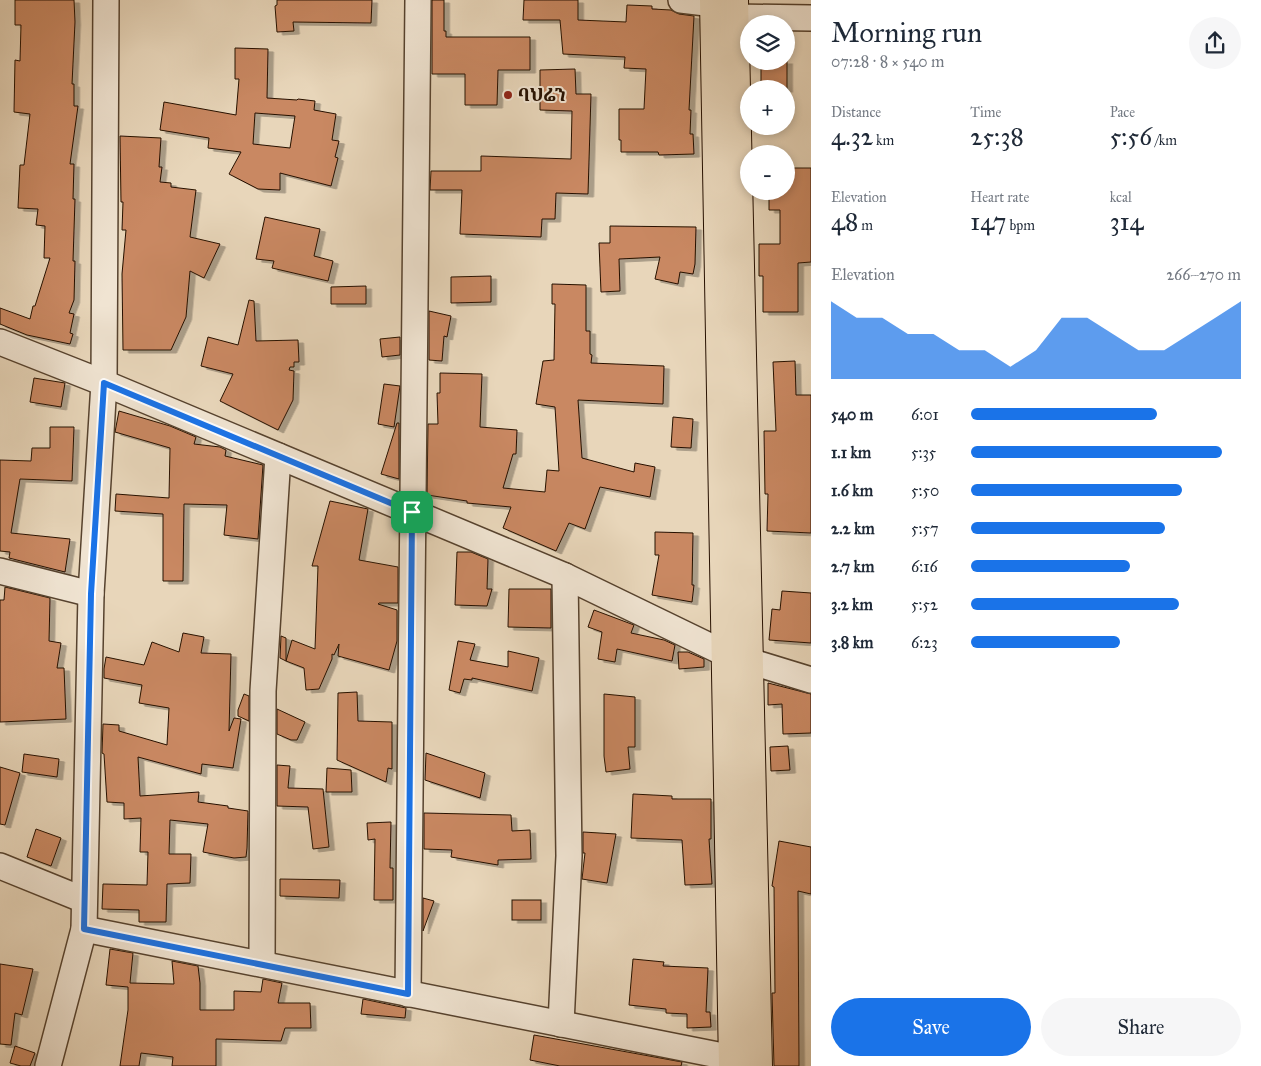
<!DOCTYPE html>
<meta charset="utf-8">
<style>
:root{--surface:#fff;--page:#f6f6f7;--text:#1f2937;--muted:#747a83;--accent:#1a73e8}
body{margin:0;font-family:"IM FELL Great Primer","Noto Serif Ethiopic",serif;background:var(--page);color:var(--text);height:100vh;display:flex;flex-direction:column;font-size:19px;white-space:nowrap}
*{box-sizing:border-box;margin:0}
p{font-size:16px;color:var(--muted)}
.icon{flex:none;width:28px;height:28px;fill:none;stroke:currentColor;stroke-width:2;stroke-linecap:round;stroke-linejoin:round}
.map{position:relative;flex:1;overflow:hidden}
.sheet{display:flex;flex-direction:column;background:var(--surface);width:450px}
.sheet>*{flex:none}
.tools{position:absolute;left:740px;top:15px;display:grid;gap:10px}
.tools a{display:grid;place-items:center;width:55px;height:55px;border-radius:50%;background:var(--surface);box-shadow:0 2px 8px #0003;font-size:25px}
.pin{position:absolute;display:grid;place-items:center;width:42px;height:42px;color:#fff;margin:-21px;border-radius:10px;box-shadow:0 2px 8px #0006}
.round{display:grid;place-items:center;flex:none;width:52px;height:52px;border-radius:26px;background:var(--page)}
.head{display:flex;align-items:center;justify-content:space-between;height:85px;padding:0 20px}
h1{font-size:28px;font-weight:600;line-height:38px}
.stats{display:grid;grid-template-columns:repeat(3,1fr);gap:8px;height:85px;padding:5px 20px}
.stats div{display:grid;align-content:center}
.stats b{font-size:25px;font-weight:600}
.stats small{font-size:14px;font-weight:400}
.stats p{font-size:14px}
.chart{height:140px;padding:10px 20px}
.chart p{display:flex;justify-content:space-between}
.chart svg{width:100%;height:90px;margin-top:5px;fill:var(--accent);opacity:.7}
.action{display:flex;gap:10px;margin-top:auto;padding:10px 20px}
.action a{flex:1;height:58px;border-radius:30px;background:var(--accent);color:#fff;font-size:20px;font-weight:600;line-height:58px;text-align:center}
.action a+a{background:var(--page);color:var(--text)}
ul{padding:0 20px;list-style:none;font-size:16px}
li{display:grid;grid-template-columns:80px 60px 1fr;align-items:center;height:38px}
li i{height:12px;border-radius:6px;background:var(--accent)}
main{display:flex;flex:1;min-height:0}
.map>svg:first-child{display:block}
.building{fill:#c98862;stroke:#261000;fill-rule:evenodd;filter:url(#shadow)}
.lines{fill:none;stroke-linecap:round;stroke-linejoin:round}
.minor-casing{stroke:#56422e;stroke-width:28}
.major-casing{stroke:#261000;stroke-width:30}
.minor{stroke:#f0e4d2;stroke-width:25}
.major{stroke:#e8d6ba;stroke-width:28}
.route-casing{stroke:#fff;stroke-width:10}
.route{stroke:#1a73e8;stroke-width:6}
.poi-dot{fill:#8f2418;stroke:#f0e4d2;stroke-width:2}
.labels{text-anchor:middle;stroke-width:4;stroke-linejoin:round;paint-order:stroke}
.poi-label{font-size:18px;font-weight:bold;fill:#261000;stroke:#f0e4d2;text-anchor:start}
</style>
<main>
<div class="map">
<svg width="811" height="1066" viewBox="0 0 811 1066">
<defs>
<filter id="shadow"><feDropShadow dx="5.5" dy="3" stdDeviation="0" flood-color="#0004"/></filter>
</defs>
<rect width="100%" height="100%" fill="#e8d6ba"/>
<filter id="stains"><feTurbulence type="fractalNoise" baseFrequency=".004" numOctaves="4"/><feColorMatrix values="0 0 0 0 .2 0 0 0 0 .09 0 0 0 0 .02 0 0 0 .5 -.17"/></filter>
<radialGradient id="worn" r=".72"><stop offset=".6" stop-color="#630" stop-opacity="0"/><stop offset="1" stop-color="#630" stop-opacity=".3"/></radialGradient>
<g class="building">
<path d="M15 0H74L75 22 72 84H74V106H78L70 164H74L73 199H75L73 261H75L74 300 69 313 74 314 70 333 73 334 70 344 27 335 0 324V308L30 319 33 306H35L50 258H44L45 226 36 225 38 209 18 208 20 165H24L30 114 14 112 15 60 20 61 21 25H15Z"/>
<path d="M277 0H372L371 23 293 22 294 31 277 32 275 6 277 5Z"/>
<path d="M432 0H444V31H446V37H530V70H498L497 105H465V74H432Z"/>
<path d="M524 0H578V20L626 22 627 5 652 6V9L671 10 679 14 694 16 689 110H691L690 134H693L694 154 659 155 658 152H621V140H619V109H644L646 69 624 68 625 57 563 54 560 20H523Z"/>
<path d="M235 48 268 49 267 98 297 100 298 99 315 101 314 110 336 114 332 140 339 141 335 157 338 158 331 186 280 173V190L258 189 229 174 241 152 208 148 209 138 160 130 164 102 236 115 239 79H235ZM255 113 295 116 290 148 253 144Z"/>
<rect x="761" y="61" width="26" height="28"/>
<path d="M575 69 576 94H591L588 194 556 193 555 219H542L541 237 460 234 462 190H430L431 171H481V156L571 159 572 111 540 110V70Z"/>
<path d="M120 136 161 138 159 167H162L160 182 171 183V187L196 190 190 237 220 244 204 278 190 271 186 317 171 350H123L122 274 126 230H122L123 202H121Z"/>
<path d="M786 168H811V262L798 263V312H763V276H759V244H780V210H769V193L786 191Z"/>
<path d="M265 217 320 229 314 256 333 261 328 281 272 268 274 261 256 259Z"/>
<path d="M610 226 696 227 695 264 693 274 680 272 678 284 655 279 660 257 619 259 620 291 601 292 599 243H610Z"/>
<path d="M491 276V302L451 303V277Z"/>
<path d="M552 284 586 285V331H590V354L592 355 591 363 664 366 663 404 578 400 582 458 634 472 635 463 655 467 650 497 600 487 585 529 569 523 556 551 503 528 511 507 467 503V501L427 495 428 424H438L437 393H440V373L482 374 480 427 517 430 516 454H513L503 488 545 492 547 470 559 471 555 407 536 404 543 361 554 360 555 304H552Z"/>
<path d="M366 286V304H331V287Z"/>
<path d="M249 300 254 301 256 341 298 340 299 362H294V367H290L289 370 294 371 293 400 278 430 220 401 233 374 201 366 208 337 238 345Z"/>
<path d="M429 311 451 316 447 337 444 336 442 361 429 360Z"/>
<path d="M400 337V355L382 357 380 339Z"/>
<path d="M795 361 796 395H811V533L767 531 768 494H765L764 431H776L773 362Z"/>
<path d="M34 378 65 383 61 407 30 402Z"/>
<path d="M384 384 400 386 394 427 378 424Z"/>
<path d="M119 411 170 426 196 437 194 444 220 447 226 450 225 456 263 465 258 539 224 535 227 505 184 504 183 581H163V514L115 511 116 494 169 498 170 448 115 432Z"/>
<path d="M673 417 693 419 691 448 671 447Z"/>
<path d="M397 423H399V479L381 474Z"/>
<path d="M50 427H74L72 481 20 479 11 533 70 539 65 572 9 558 10 552 0 551V460L31 461 32 448H50Z"/>
<path d="M330 501 368 509 359 560 398 567V603H379L378 604 397 610V641L389 670 338 656 339 644 334 655 332 654V659L319 689 306 690 304 668 286 661 292 640 315 649 318 566H312Z"/>
<path d="M655 532 693 533 692 585H694L692 602 652 595 659 555H655Z"/>
<path d="M457 552H471L488 559 487 589H492L487 606 455 605Z"/>
<path d="M5 587 50 598 49 641 61 643 57 668H64L66 719 0 722V600H4Z"/>
<path d="M509 589H551V628L508 627Z"/>
<path d="M782 591 811 593V643L769 640 772 609 780 610Z"/>
<path d="M594 610 634 625 631 633 664 640 675 645 672 661 617 649 615 662 598 659 602 632 588 627Z"/>
<path d="M183 633 204 637 201 653 231 654 229 731 234 718 241 719 233 768 202 764 201 774 138 757 140 796 199 792 198 802 228 806V808L248 811 247 848 246 857 234 858 203 852 208 824 170 820 169 854H191L190 883 167 884 166 922H139V910L102 909 103 884 147 885 148 852H140L141 818 124 819V803L107 802 104 754 102 753 103 724 119 725V731L167 745 169 708 139 703 142 685 104 678V669L106 657 144 665 152 642 179 652Z"/>
<path d="M281 636 286 638V661L280 658Z"/>
<path d="M458 641 475 644 470 660 508 667V651L539 658 532 691 472 678V680L464 679 460 693 449 690Z"/>
<path d="M678 652H688L704 659V667L679 669Z"/>
<path d="M768 683 811 694V733L783 734 782 704 768 705Z"/>
<path d="M357 692 358 721 392 722V769L388 768 386 782 337 760 338 693Z"/>
<path d="M244 694 249 696V721L238 716V710Z"/>
<path d="M604 694 635 697V747H628L630 769 606 772 604 756Z"/>
<path d="M277 709 305 722 297 740H291L277 734Z"/>
<path d="M788 746 790 770 771 771 770 747Z"/>
<path d="M426 753 485 773 480 798 425 780Z"/>
<path d="M24 754 59 759 57 777 22 772Z"/>
<path d="M277 765 290 766 288 788 323 789 329 847 313 849 308 807 277 806Z"/>
<path d="M0 767 20 773 5 825 0 824Z"/>
<path d="M327 768 351 770 352 792H326Z"/>
<path d="M633 794 672 796V799H711V839H709L712 884 685 885 682 840 631 838Z"/>
<path d="M424 813 511 815 512 831 530 830 531 859 498 860V865L451 857 452 850 424 849Z"/>
<path d="M391 822 390 868H393V900H374L375 839 368 840 367 823Z"/>
<path d="M36 829 61 838 51 866 27 857Z"/>
<path d="M583 832 616 834 607 883 582 879 585 853H583Z"/>
<path d="M779 841 811 847V894L798 891 799 1066H774L772 993H775L774 887 772 886Z"/>
<path d="M280 879 340 880 339 898 280 896Z"/>
<path d="M423 898 434 901 423 931Z"/>
<rect x="512" y="900" width="29" height="20"/>
<path d="M110 949 133 953 130 983 174 984 172 961 198 966 200 983V1010H234V991L261 992 263 979 282 983 278 1003H310L311 1028H285L281 1041 216 1039V1066H172L173 1057 141 1053 139 1066H120L128 1010V987L106 985Z"/>
<path d="M633 959 664 962 663 966 708 968 706 1012H710L711 1027 687 1028V1014L666 1013V1009L629 1005Z"/>
<path d="M0 964 33 969 22 1015 15 1013 11 1045 0 1044Z"/>
<path d="M363 999 406 1008 405 1018 361 1014Z"/>
<path d="M534 1035 682 1062 681 1066H560L530 1060Z"/>
<path d="M15 1046 35 1053 30 1066H21L10 1063Z"/>
</g>
<g class="lines">
<g class="minor-casing">
<g id="minor">
<path d="M681 0 714 4 734 17 811 18"/>
<path d="M0 342 104 383 565 576 726 654 811 680"/>
<path d="M0 571 91 594"/>
<path d="M0 866 84 900"/>
<path d="M84 929 733 1058"/>
<path d="M262 964 263 691 278 456"/>
<path d="M408 994 418 0"/>
<path d="M561 1024 569 856 565 576"/>
<path d="M48 1066 84 929 91 594 104 383 106 0"/>
</g>
</g>
<g class="major-casing">
<g id="major">
<path d="M714 0 733 1066"/>
<path d="M734 0 758 1066"/>
</g>
</g>
<use href="#minor" class="minor"/>
<use href="#major" class="major"/>
</g>
<g class="lines">
<g class="route-casing">
<path id="route" d="M104 383 412 512 408 994 84 929 91 594Z"/>
</g>
<use href="#route" class="route"/>
</g>
<circle class="poi-dot" cx="508" cy="95" r="5"/>
<g class="labels">
<g class="poi-label">
<text x="518" y="101">ባህሬን</text>
</g>
</g>
<rect width="100%" height="100%" filter="url(#stains)"/>
<rect width="100%" height="100%" fill="url(#worn)"/>
</svg>
<div class="tools">
<a><svg class="icon" aria-label="layers" viewBox="0 0 24 24"><path d="M12 4l9 5-9 5-9-5zM3 14l9 5 9-5"/></svg></a>
<a>+</a>
<a>−</a>
</div>
<div class="pin" style="left:412px;top:512px;background:#1e9e55"><svg class="icon" aria-label="arrive" viewBox="0 0 24 24"><path d="M6 21V4h12l-3 4 3 4H6"/></svg></div>
</div>
<section class="sheet">
<div class="head"><div><h1>Morning run</h1><p>07:28 · 8 × 540 m</p></div><a class="round"><svg class="icon" aria-label="share" viewBox="0 0 24 24"><path d="M12 15V3M7 8l5-5 5 5M5 13v7h14v-7"/></svg></a></div>
<div class="stats">
<div><p>Distance</p><b>4.32<small> km</small></b></div>
<div><p>Time</p><b>25:38</b></div>
<div><p>Pace</p><b>5:56<small> /km</small></b></div>
</div>
<div class="stats">
<div><p>Elevation</p><b>48<small> m</small></b></div>
<div><p>Heart rate</p><b>147<small> bpm</small></b></div>
<div><p>kcal</p><b>314</b></div>
</div>
<div class="chart"><p><span>Elevation</span>266–270 m</p>
<svg viewBox="0 0 160 44" preserveAspectRatio="none"><path d="M0 44V6L10 14L20 14L30 22L40 22L50 30L60 30L70 38L80 30L90 14L100 14L110 22L120 30L130 30L140 22L150 14L160 6V44z"/></svg>
</div>
<ul>
<li><b>540 m</b>6:01<i style="width:69%"></i></li>
<li><b>1.1 km</b>5:35<i style="width:93%"></i></li>
<li><b>1.6 km</b>5:50<i style="width:78%"></i></li>
<li><b>2.2 km</b>5:57<i style="width:72%"></i></li>
<li><b>2.7 km</b>6:16<i style="width:59%"></i></li>
<li><b>3.2 km</b>5:52<i style="width:77%"></i></li>
<li><b>3.8 km</b>6:23<i style="width:55%"></i></li>
</ul>
<div class="action"><a>Save</a><a>Share</a></div>
</section>
</main>
